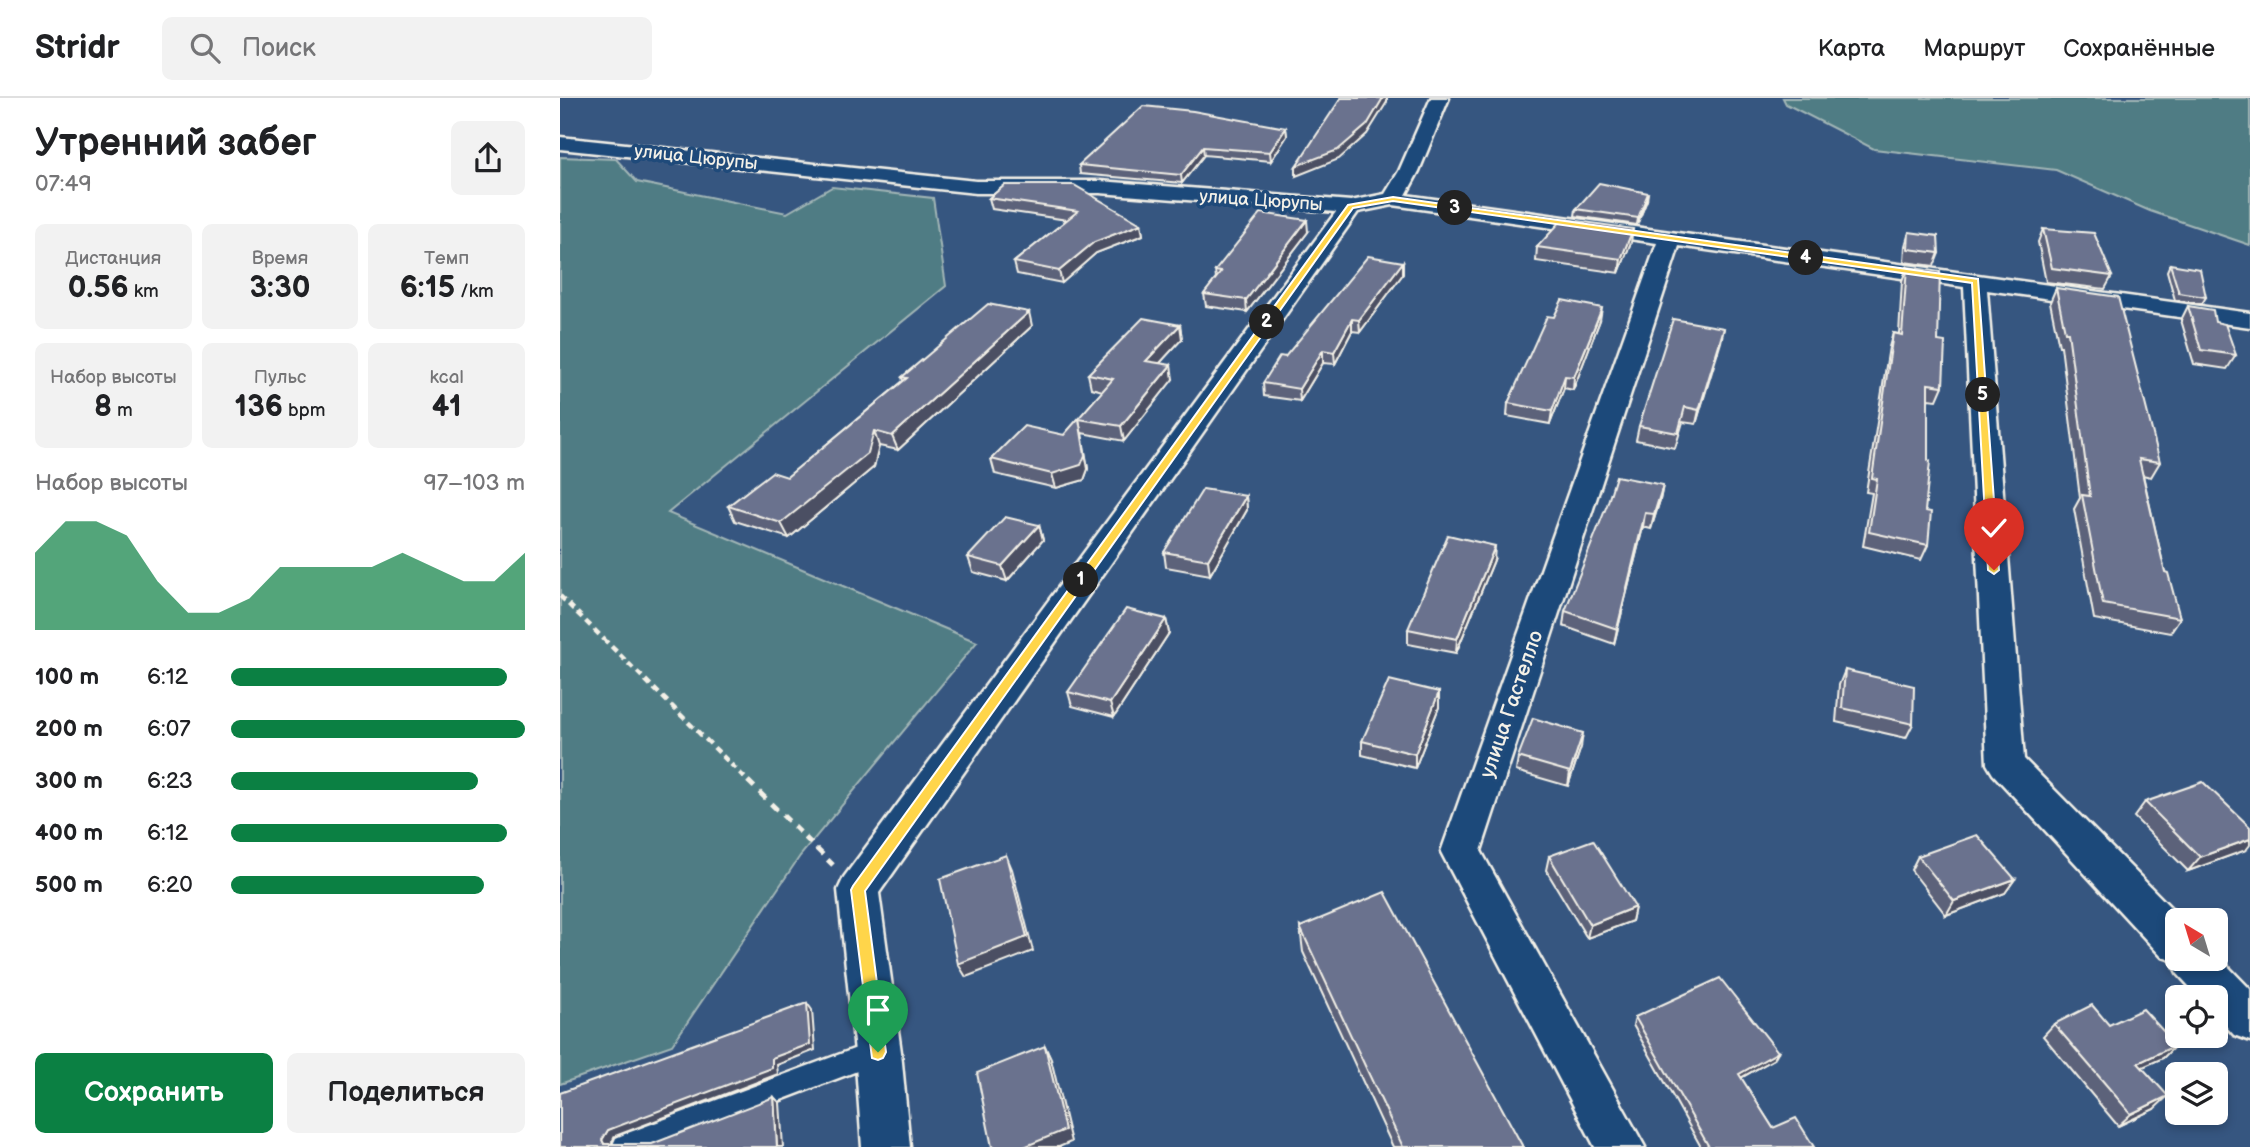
<!DOCTYPE html>
<html lang="ru">
<meta charset="utf-8">
<style>
:root{--surface:#fff;--page:#f2f2f2;--text:#202124;--muted:#757577;--line:#e0e0e0;--accent:#0b8043}
body{margin:0;font-family:"Balsamiq Sans",sans-serif;background:var(--page);color:var(--text);height:100vh;display:flex;flex-direction:column;font-size:26px;white-space:nowrap}
*{box-sizing:border-box;margin:0}
p{font-size:23px;color:var(--muted)}
.icon{flex:none;width:38px;height:38px;fill:none;stroke:currentColor;stroke-width:2;stroke-linecap:round;stroke-linejoin:round}
.map{position:relative;flex:1;overflow:hidden}
.drawer{display:flex;flex-direction:column;background:var(--surface);width:560px}
.drawer>*{flex:none}
.needle{width:46px;rotate:322deg}
.controls{position:absolute;left:1605px;top:810px;display:grid;gap:14px}
.controls a{display:grid;place-items:center;width:63px;height:63px;border-radius:10px;background:var(--surface);box-shadow:0 4px 10px #0003;font-size:35px}
.pin{position:absolute;display:grid;place-items:center;width:60px;height:60px;color:#fff;margin:-72px -30px;border-radius:50% 50% 50% 0;rotate:-45deg;box-shadow:0 0 7px #0007}
.pin .icon{rotate:45deg}
.km{position:absolute;width:35px;height:35px;margin:-18px;border-radius:50%;background:#222;color:#fff;font-size:19px;line-height:35px;text-align:center}
.round{display:grid;place-items:center;flex:none;width:74px;height:74px;border-radius:10px;background:var(--page)}
.overview{display:flex;align-items:center;justify-content:space-between;height:119px;padding:0 35px}
h1{font-size:38px;font-weight:600;line-height:52px}
.stats{display:grid;grid-template-columns:repeat(3,1fr);gap:10px;height:119px;padding:7px 35px}
.stats div{display:grid;align-content:center;border-radius:10px;background:var(--page);text-align:center}
.stats b{font-size:30px;font-weight:600}
.stats small{font-size:19px;font-weight:400}
.stats p{font-size:19px}
.chart{height:196px;padding:14px 35px}
.chart p{display:flex;justify-content:space-between}
.chart svg{width:100%;height:126px;margin-top:7px;fill:var(--accent);opacity:.7}
.button{display:flex;gap:14px;margin-top:auto;padding:14px 35px}
.button a{flex:1;height:80px;border-radius:10px;background:var(--accent);color:#fff;font-size:28px;font-weight:600;line-height:80px;text-align:center}
.button a+a{background:var(--page);color:var(--text)}
ul{padding:0 35px;list-style:none;font-size:23px}
li{display:grid;grid-template-columns:112px 84px 1fr;align-items:center;height:52px}
li i{height:18px;border-radius:9px;background:var(--accent)}
header{display:flex;align-items:center;gap:42px;box-sizing:border-box;height:98px;padding:0 35px;background:var(--surface);border-bottom:2px solid var(--line)}
header strong{font-size:33px}
nav{display:flex;gap:38px;margin-inline-start:auto;font-size:24px}
.search{width:490px;height:63px;background:var(--page);display:flex;align-items:center;gap:18px;box-sizing:border-box;padding:0 24px;border-radius:10px;color:var(--muted);font-size:26px}
main{display:flex;flex:1;min-height:0}
.map>svg:first-child{display:block}
.green{fill:#507c84;stroke:#a2b6b6;stroke-width:2}
.lines{fill:none;stroke-linecap:round;stroke-linejoin:round}
.service-casing{stroke:#f4f1e8;stroke-width:5}
.minor-casing{stroke:#f4f1e8;stroke-width:5}
.path-far1{stroke:#f4f1e8;stroke-width:4.5;stroke-dasharray:7 5;stroke-linecap:butt}
.path{stroke:#f4f1e8;stroke-width:5;stroke-dasharray:9 7;stroke-linecap:butt}
.service{fill:#1f4a7a;fill-rule:evenodd}
.minor{fill:#1f4a7a;fill-rule:evenodd}
.wall{fill:#5c627a;stroke:#f4f1e8;stroke-width:2}
.shaded-wall{fill:#4b5063;stroke:#f4f1e8;stroke-width:2}
.building{fill:#6b728e;stroke:#f4f1e8;stroke-width:2}
.route{fill:#ffd54a;stroke:#fff;stroke-width:2}
.labels{text-anchor:middle;stroke-width:7;stroke-linejoin:round;paint-order:stroke}
.far-street-label{font-size:18px;fill:#f4f1e8;stroke:#1f4a7a}
.street-label{font-size:21px;fill:#f4f1e8;stroke:#1f4a7a}
</style>
<header>
<strong>Stridr</strong>
<div class="search"><svg class="icon" aria-label="search" viewBox="0 0 24 24"><circle cx="10" cy="10" r="6"/><path d="M15 15l6 6"/></svg>Поиск</div>
<nav><a>Карта</a><a>Маршрут</a><a>Сохранённые</a></nav>
</header>
<main>
<section class="drawer">
<div class="overview"><div><h1>Утренний забег</h1><p>07:49</p></div><a class="round"><svg class="icon" aria-label="share" viewBox="0 0 24 24"><path d="M12 15V3M7 8l5-5 5 5M5 13v7h14v-7"/></svg></a></div>
<div class="stats">
<div><p>Дистанция</p><b>0.56<small> km</small></b></div>
<div><p>Время</p><b>3:30</b></div>
<div><p>Темп</p><b>6:15<small> /km</small></b></div>
</div>
<div class="stats">
<div><p>Набор высоты</p><b>8<small> m</small></b></div>
<div><p>Пульс</p><b>136<small> bpm</small></b></div>
<div><p>kcal</p><b>41</b></div>
</div>
<div class="chart"><p><span>Набор высоты</span>97–103 m</p>
<svg viewBox="0 0 160 44" preserveAspectRatio="none"><path d="M0 44V17L10 6L20 6L30 11L40 27L50 38L60 38L70 33L80 22L90 22L100 22L110 22L120 17L130 22L140 27L150 27L160 17V44z"/></svg>
</div>
<ul>
<li><b>100 m</b>6:12<i style="width:94%"></i></li>
<li><b>200 m</b>6:07<i style="width:100%"></i></li>
<li><b>300 m</b>6:23<i style="width:84%"></i></li>
<li><b>400 m</b>6:12<i style="width:94%"></i></li>
<li><b>500 m</b>6:20<i style="width:86%"></i></li>
</ul>
<div class="button"><a>Сохранить</a><a>Поделиться</a></div>
</section>
<div class="map">
<svg width="1690" height="1049" viewBox="0 0 1690 1049">
<rect width="100%" height="100%" fill="#365680"/>
<filter id="ink" filterUnits="userSpaceOnUse"><feTurbulence type="fractalNoise" baseFrequency=".0143" numOctaves="2"/><feDisplacementMap in="SourceGraphic" scale="14" xChannelSelector="R" yChannelSelector="G"/><feConvolveMatrix kernelMatrix="1 2 1 2 8 2 1 2 1" color-interpolation-filters="sRGB"/></filter>
<g filter="url(#ink)">
<g class="green">
<path d="M1223 0H1688L1690 2V147L1590 113 1496 72 1314 51 1226 6Z"/>
<path d="M0 59 56 61 77 84 227 115 272 89 373 100 386 188 108 415 417 544 240 758 112 947 0 986Z"/>
</g>
<g class="lines">
<g class="service-casing">
<path id="service" d="M318 942 326 946 330 954 326 962 98 1049H52L56 1040 65 1036Z"/>
</g>
<g class="minor-casing">
<path id="minor" d="M871 0H889L859 73 846 97 1690 215V229L1427 192 1464 661 1623 822H1617V861H1656V856L1690 891V943L1674 937 1656 917V900H1640L1617 875 1611 862 1602 859 1433 676 1427 666 1404 189 1119 148 921 753 1085 1049H1035L881 754 1097 145 833 107 798 114 319 795 341 954 350 1049H302L295 954 278 792 284 779 776 114 540 95H416L0 51V39L416 83H540L791 103 825 96 839 73Z"/>
</g>
<path class="path-far1" d="M0 498 190 685"/>
<path class="path" d="M188 683 273 767"/>
<use href="#service" class="service"/>
<use href="#minor" class="minor"/>
</g>
<g class="wall">
<path d="M726 30 727 38 711 63 644 57 622 85 520 76 519 67Z"/>
<path d="M445 87 581 126 583 137 536 155 502 185 457 176 454 164 507 122 432 111 429 100Z"/>
<path d="M1087 102 1077 127 1015 118 1016 111Z"/>
<path d="M1483 131 1552 178 1545 191 1486 184 1478 144Z"/>
<path d="M748 134 687 214 646 208 644 196 656 181 655 173Z"/>
<path d="M1349 134 1379 155 1374 168 1344 164 1345 148Z"/>
<path d="M1071 144 1059 175 976 163 977 149Z"/>
<path d="M843 164V176L800 234 792 233 775 266 763 265 740 303 704 298 703 285 725 259Z"/>
<path d="M1610 166 1646 199 1642 206 1615 202 1607 173Z"/>
<path d="M1347 169 1378 243 1383 288 1377 302 1368 301 1365 413 1368 447 1361 462 1303 448 1312 395 1306 394 1329 249 1333 235 1339 236 1342 183Z"/>
<path d="M1496 190 1600 364 1591 379 1583 377 1605 474 1620 520 1610 535 1534 521 1514 411 1520 400 1501 248H1499L1490 204Z"/>
<path d="M1628 208 1655 224 1676 257 1667 271 1634 266 1621 222Z"/>
<path d="M994 219 1040 222 1013 292 1004 290 990 326 947 318 948 305Z"/>
<path d="M620 227 622 241 599 266 613 281 564 343 522 335 528 371 524 382 496 390 435 376 431 361 504 337 543 293 531 290 528 276Z"/>
<path d="M472 228 338 352 319 348 314 369 229 440 175 423 168 408 227 379 343 283 342 279Z"/>
<path d="M1164 230 1136 326 1123 324 1115 350 1076 342 1079 328Z"/>
<path d="M1103 387 1100 402 1091 431 1083 429 1054 546 1003 528 1005 513Z"/>
<path d="M686 398 687 412 650 477 606 469 604 454Z"/>
<path d="M479 427 483 442 447 483 413 474 408 459Z"/>
<path d="M934 462 896 555 848 546V531Z"/>
<path d="M606 521 609 535 554 619 512 608 508 594Z"/>
<path d="M1285 572 1353 626 1346 640 1276 624 1279 587Z"/>
<path d="M879 594V609L855 670 802 657V643Z"/>
<path d="M1021 649 1008 688 956 673 958 659Z"/>
<path d="M1585 704 1686 752 1628 773 1574 719Z"/>
<path d="M989 758 1075 809 1072 823 1027 840 986 772Z"/>
<path d="M1358 758 1455 781 1445 795 1386 817 1351 772Z"/>
<path d="M740 829 963 1049H833L743 854Z"/>
<path d="M1075 919 1214 961 1181 980 1213 1030 1254 1049H1141L1073 927Z"/>
<path d="M1494 926 1616 947 1603 960 1582 969 1594 1011 1558 1028 1483 938Z"/>
</g>
<g class="shaded-wall">
<path d="M823 0H827V4L807 36 779 61 736 78V68Z"/>
<path d="M726 30 727 38 711 63 710 54Z"/>
<path d="M643 49 644 57 622 85 621 77Z"/>
<path d="M1088 95 1087 102 1077 127 1078 120Z"/>
<path d="M747 122 748 134 687 214 686 202Z"/>
<path d="M581 126 583 137 536 155 502 185 499 173 534 144Z"/>
<path d="M1073 131 1071 144 1059 175 1061 161Z"/>
<path d="M843 164V176L800 234 799 222Z"/>
<path d="M1042 210 1040 222 1013 292 1014 279Z"/>
<path d="M469 214 472 228 338 352 332 338Z"/>
<path d="M792 221V233L775 266 774 254Z"/>
<path d="M620 227 622 241 589 277 586 263Z"/>
<path d="M1164 230 1161 244 1136 326 1139 312Z"/>
<path d="M763 252V265L740 303 739 291Z"/>
<path d="M611 267 613 281 564 343 561 328Z"/>
<path d="M1005 278 1004 290 990 326 992 313Z"/>
<path d="M519 321 528 371 524 382 496 390 492 376Z"/>
<path d="M314 333 319 348 314 369 229 440 221 425Z"/>
<path d="M1103 387 1100 402 1091 431 1094 416Z"/>
<path d="M686 398 687 412 650 477 648 462Z"/>
<path d="M1085 415 1083 429 1054 546 1057 531Z"/>
<path d="M479 427 483 442 447 483 442 468Z"/>
<path d="M935 448 934 462 896 555 897 541Z"/>
<path d="M606 521 609 535 554 619 550 605Z"/>
<path d="M879 594V609L855 670V656Z"/>
<path d="M1023 635 1021 649 1008 688 1010 674Z"/>
<path d="M1690 741V747L1686 752 1628 773 1640 759Z"/>
<path d="M446 757 452 771 473 853 406 879 398 866Z"/>
<path d="M1455 781 1445 795 1386 817 1394 803Z"/>
<path d="M1075 809 1072 823 1027 840 1030 827Z"/>
<path d="M247 905 252 912 255 952 217 967 218 976 55 1038 50 1048 44 1046 42 1042 48 1032 212 960Z"/>
<path d="M1616 947 1603 960 1565 977 1578 965Z"/>
<path d="M485 948 491 961 511 1044 499 1049H464Z"/>
<path d="M1218 954 1214 961 1175 983 1179 976Z"/>
<path d="M1608 998 1594 1011 1558 1028 1571 1016Z"/>
<path d="M214 999 220 1005 223 1049H217Z"/>
</g>
<g class="building">
<path d="M781 0H823L807 27 778 52 736 68Z"/>
<path d="M583 8 633 13 726 30 710 54 643 49 621 77 519 67Z"/>
<path d="M1039 85 1088 95 1078 120 1016 111Z"/>
<path d="M445 87H514L581 126 534 144 499 173 454 164 518 113 429 100Z"/>
<path d="M701 115 747 122 686 202 644 196 661 174 655 173Z"/>
<path d="M1003 121 1073 131 1061 161 977 149Z"/>
<path d="M1483 131 1534 135 1552 178 1492 170Z"/>
<path d="M1349 134 1378 138 1379 155 1348 151Z"/>
<path d="M808 158 843 164 799 222 792 221 774 254 763 252 739 291 703 285 720 258 725 259Z"/>
<path d="M1610 166 1640 171 1646 199 1619 195Z"/>
<path d="M1347 169 1380 174 1378 243 1385 244 1383 288 1368 286V362L1370 363 1365 413 1371 414 1368 447 1309 434 1317 381 1312 380 1333 235 1342 237Z"/>
<path d="M1496 190 1558 199 1600 364 1579 361 1605 474 1608 475 1620 520 1543 506 1522 397 1530 398 1508 234H1505Z"/>
<path d="M1002 202 1042 210 1014 279 1005 278 992 313 948 305 987 218 994 219Z"/>
<path d="M428 206 469 214 332 338 314 333 308 355 221 425 168 408 212 374 227 379 347 280 342 279Z"/>
<path d="M1628 208 1653 212 1655 224 1665 226 1676 257 1641 252Z"/>
<path d="M583 220 620 227 586 263 611 267 561 328 519 321 525 357 521 367 492 376 431 361 464 328 504 337 553 281 528 276Z"/>
<path d="M1113 221 1164 230 1139 312 1125 309 1118 335 1079 328Z"/>
<path d="M1056 378 1103 387 1094 416 1085 415 1057 531 1005 513 1047 407Z"/>
<path d="M643 391 686 398 648 462 604 454Z"/>
<path d="M445 419 479 427 442 468 408 459Z"/>
<path d="M888 437 935 448 897 541 848 531Z"/>
<path d="M566 511 606 521 550 605 508 594Z"/>
<path d="M1285 572 1354 588 1353 626 1282 610Z"/>
<path d="M829 582 879 594 855 656 802 643Z"/>
<path d="M973 620 1023 635 1010 674 958 659Z"/>
<path d="M1643 684 1690 729V741L1640 759 1585 704Z"/>
<path d="M1417 737 1455 781 1394 803 1358 758Z"/>
<path d="M1033 742 1075 809 1030 827 989 758Z"/>
<path d="M446 757 467 839 398 866 380 781Z"/>
<path d="M825 794 963 1049H843L740 829Z"/>
<path d="M1160 880 1218 954 1179 976 1213 1030 1236 1020 1254 1049H1149L1075 919Z"/>
<path d="M247 905 250 946 212 960V970L48 1032 42 1042 44 1046H92L214 999 217 1049H0V995Z"/>
<path d="M1532 907 1549 927 1583 911 1616 947 1578 965 1608 998 1571 1016 1494 926Z"/>
<path d="M485 948 505 1032 464 1049H432L417 975Z"/>
</g>
</g>
<path class="route" d="M833 99 1418 181 1439 472 1434 476 1428 472 1412 185 833 103 793 110 305 793 326 954 323 960 318 962 312 960 291 792 293 788 788 107Z"/>
<g class="labels">
<g class="far-street-label">
<text transform="translate(136 59) rotate(6)" y="6">улица Цюрупы</text>
<text transform="translate(701 102) rotate(4)" y="6">улица Цюрупы</text>
</g>
<g class="street-label">
<text transform="translate(951 606) rotate(-71)" y="7">улица Гастелло</text>
</g>
</g>
</svg>
<div class="controls">
<a><svg class="needle" viewBox="-14 -14 28 28"><path d="M0-13l5 13h-10z" fill="#e53935"/><path d="M0 13l5-13h-10z" fill="#757577"/></svg></a>
<a><svg class="icon" aria-label="locate" viewBox="0 0 24 24"><circle cx="12" cy="12" r="6"/><path d="M12 2v4M12 18v4M2 12h4M18 12h4"/></svg></a>
<a><svg class="icon" aria-label="layers" viewBox="0 0 24 24"><path d="M12 4l9 5-9 5-9-5zM3 14l9 5 9-5"/></svg></a>
</div>
<div class="pin" style="left:318px;top:954px;background:#1e9e55"><svg class="icon" aria-label="arrive" viewBox="0 0 24 24"><path d="M6 21V4h12l-3 4 3 4H6"/></svg></div>
<div class="pin" style="left:1434px;top:472px;background:#d93025"><svg class="icon" aria-label="check" viewBox="0 0 24 24"><path d="M5 12l5 5 9-10"/></svg></div>
<b class="km" style="left:521px;top:482px">1</b>
<b class="km" style="left:707px;top:224px">2</b>
<b class="km" style="left:895px;top:110px">3</b>
<b class="km" style="left:1246px;top:160px">4</b>
<b class="km" style="left:1423px;top:297px">5</b>
</div>
</main>
